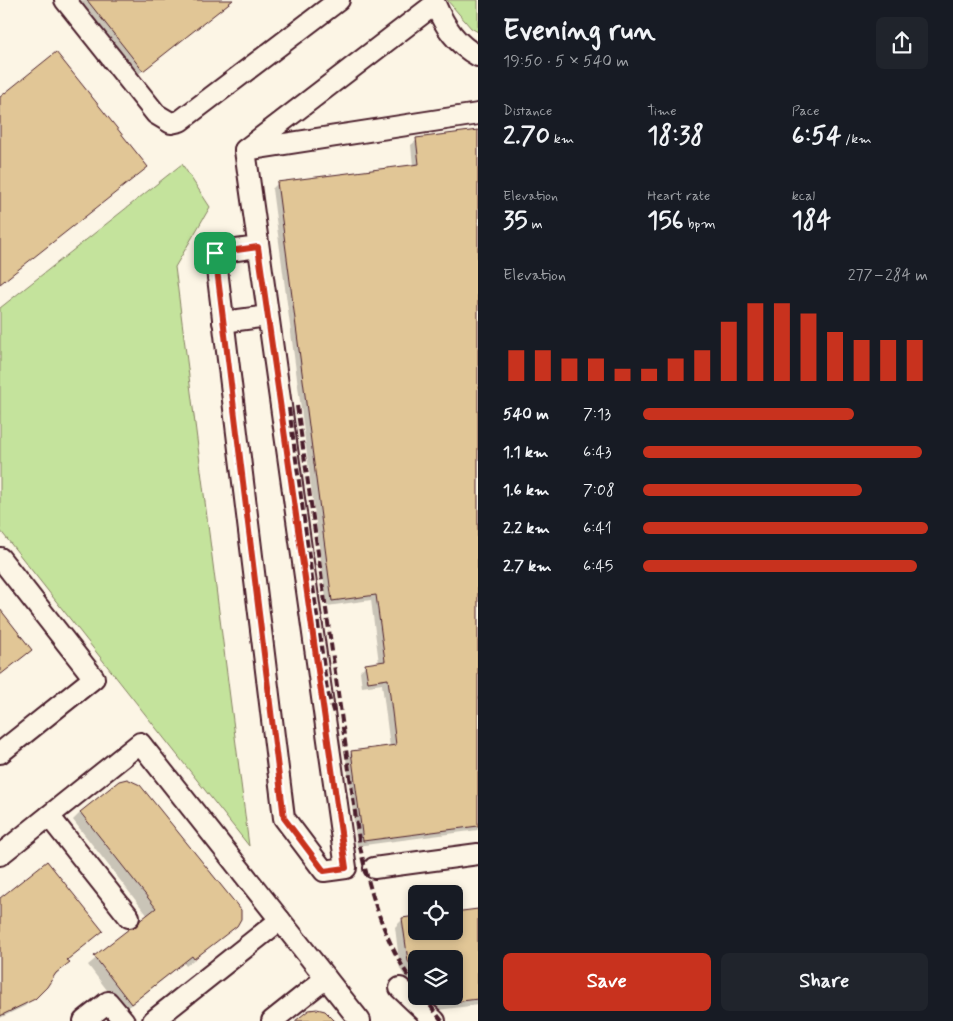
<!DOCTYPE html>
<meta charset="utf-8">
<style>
:root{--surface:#171b24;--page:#20242c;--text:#f1f3f6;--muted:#9ea1a6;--accent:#c8321e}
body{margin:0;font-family:Mynerve,sans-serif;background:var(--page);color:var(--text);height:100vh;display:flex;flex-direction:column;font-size:19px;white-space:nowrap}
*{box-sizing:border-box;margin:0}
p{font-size:16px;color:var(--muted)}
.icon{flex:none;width:28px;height:28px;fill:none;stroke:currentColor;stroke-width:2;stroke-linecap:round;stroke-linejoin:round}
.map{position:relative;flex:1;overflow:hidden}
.side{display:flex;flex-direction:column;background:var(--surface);width:475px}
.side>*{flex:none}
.tools{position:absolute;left:408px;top:885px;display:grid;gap:10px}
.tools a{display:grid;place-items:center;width:55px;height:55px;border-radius:8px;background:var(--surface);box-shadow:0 2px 8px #0003;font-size:25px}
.pin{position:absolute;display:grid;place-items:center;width:42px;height:42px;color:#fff;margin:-21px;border-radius:10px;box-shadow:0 2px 8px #0006}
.round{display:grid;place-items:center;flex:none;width:52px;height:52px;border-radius:8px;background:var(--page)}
.summary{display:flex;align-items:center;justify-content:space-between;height:85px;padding:0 25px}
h1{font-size:28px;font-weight:700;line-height:38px}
.metrics{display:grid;grid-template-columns:repeat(3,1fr);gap:8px;height:85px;padding:5px 25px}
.metrics div{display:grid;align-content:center}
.metrics b{font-size:25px;font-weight:700}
.metrics small{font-size:14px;font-weight:400}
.metrics p{font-size:14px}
.chart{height:140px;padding:10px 25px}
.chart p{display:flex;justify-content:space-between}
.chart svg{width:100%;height:90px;margin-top:5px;stroke:var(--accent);stroke-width:6}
.action{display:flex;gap:10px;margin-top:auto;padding:10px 25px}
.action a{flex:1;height:58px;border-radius:8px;background:var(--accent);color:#fff;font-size:20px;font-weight:700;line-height:58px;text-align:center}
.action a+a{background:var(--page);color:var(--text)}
ul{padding:0 25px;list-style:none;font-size:16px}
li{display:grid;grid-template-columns:80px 60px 1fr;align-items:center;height:38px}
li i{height:12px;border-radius:6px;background:var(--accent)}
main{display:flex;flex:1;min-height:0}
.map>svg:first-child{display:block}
.green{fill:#c4e39c;stroke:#878164}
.shadow{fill:#0003}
.building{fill:#e1c696;stroke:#4a1f2b}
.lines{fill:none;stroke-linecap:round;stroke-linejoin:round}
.minor-casing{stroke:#4a1f2b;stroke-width:24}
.minor{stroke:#fcf5e5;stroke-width:20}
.rail{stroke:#4a1f2b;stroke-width:4;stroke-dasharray:8 4;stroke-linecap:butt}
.route-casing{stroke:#fff;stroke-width:10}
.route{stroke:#c8321e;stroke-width:6}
</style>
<main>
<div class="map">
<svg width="478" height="1021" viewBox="0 0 478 1021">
<rect width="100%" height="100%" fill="#fcf5e5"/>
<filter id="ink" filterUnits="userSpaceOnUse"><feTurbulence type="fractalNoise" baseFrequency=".02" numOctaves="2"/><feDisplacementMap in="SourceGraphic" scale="10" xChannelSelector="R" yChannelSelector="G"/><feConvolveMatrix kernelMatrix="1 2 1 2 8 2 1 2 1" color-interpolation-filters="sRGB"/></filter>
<g filter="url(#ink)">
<g class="green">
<path d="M447 0H478V32L471 28Z"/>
<path d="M182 164 210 207 175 267 249 846 0 530V308Z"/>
</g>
<g class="shadow">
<path d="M77 0H233L136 76Z"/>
<path d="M478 131V830L357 846 346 758 352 752 390 747 382 684 362 687 360 671 366 665 379 663 371 600 327 606 272 189 278 183 413 166 411 145 417 140Z"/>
<path d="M81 812 236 925 186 966 184 963 123 1011 88 965 148 916 73 820Z"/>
<path d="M0 900 102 931 67 960 68 962 25 1006 0 1018Z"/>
<path d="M478 910V1005L429 1011 419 996H454V959H416V993L400 969 395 927 403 919 416 917V931H454V913Z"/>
</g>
<g class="building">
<path d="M87 0H233L143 71Z"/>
<path d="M56 52 148 167 0 284V97Z"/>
<path d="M478 130V826L363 841 351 751 396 745 388 679 368 682 365 664 385 661 376 595 332 601 277 182 419 164 416 138Z"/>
<path d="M0 609 32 650 0 675Z"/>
<path d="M127 779 140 785 241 910V919L237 926 194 959 192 956 131 1004 94 956 156 908 80 812 119 781Z"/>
<path d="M47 861 103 931 67 960 70 962 56 973 47 987 35 999 0 1016V898Z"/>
<path d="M478 909V999L437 1004 431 996H454V959H416V974L408 961 402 918 416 916V931H454V912Z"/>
<path d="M317 1009 325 1011 335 1021H295L309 1010Z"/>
</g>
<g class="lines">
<g class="minor-casing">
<g id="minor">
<path d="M65 0 156 114 171 123 180 121 339 0"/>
<path d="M478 56C456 44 445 27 435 4L245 150 478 114"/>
<path d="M245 150 346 868 324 871 284 818 215 253 258 247"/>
<path d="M223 322 268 316"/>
<path d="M0 558 94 678 0 753"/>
<path d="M49 816 129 917"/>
<path d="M0 855 140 743 360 1021"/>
<path d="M374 868 478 854"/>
<path d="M400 988 435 1021"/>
<path d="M84 1021 108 1002 124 1021"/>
<path d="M153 1021 280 920"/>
<path d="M272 1021 326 978"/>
</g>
</g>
<use href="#minor" class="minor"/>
<g class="rail">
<path d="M297 406 360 847C371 896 386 946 416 987"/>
<path d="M289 408 327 690 334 714"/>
<path d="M423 996 442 1021"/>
</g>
</g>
</g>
<g class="lines" filter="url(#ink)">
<g class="route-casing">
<path id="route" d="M258 247 346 868 324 871 284 818 215 253Z"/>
</g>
<use href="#route" class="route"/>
</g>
</svg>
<div class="tools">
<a><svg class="icon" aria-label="locate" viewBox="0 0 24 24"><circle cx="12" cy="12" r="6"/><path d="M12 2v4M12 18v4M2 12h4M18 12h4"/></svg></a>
<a><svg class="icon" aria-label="layers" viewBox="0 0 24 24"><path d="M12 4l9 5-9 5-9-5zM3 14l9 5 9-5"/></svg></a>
</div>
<div class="pin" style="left:215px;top:253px;background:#1e9e55"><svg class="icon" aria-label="arrive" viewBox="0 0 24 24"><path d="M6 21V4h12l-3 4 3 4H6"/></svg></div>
</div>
<section class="side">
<div class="summary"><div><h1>Evening run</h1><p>19:50 · 5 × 540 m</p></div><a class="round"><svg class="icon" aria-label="share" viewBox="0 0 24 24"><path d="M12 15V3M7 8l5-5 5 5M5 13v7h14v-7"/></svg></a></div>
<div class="metrics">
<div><p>Distance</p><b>2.70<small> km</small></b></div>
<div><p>Time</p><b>18:38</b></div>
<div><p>Pace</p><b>6:54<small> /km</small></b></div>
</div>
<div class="metrics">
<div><p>Elevation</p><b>35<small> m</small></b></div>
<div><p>Heart rate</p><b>156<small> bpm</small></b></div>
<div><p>kcal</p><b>184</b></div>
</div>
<div class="chart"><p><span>Elevation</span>277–284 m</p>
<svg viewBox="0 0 160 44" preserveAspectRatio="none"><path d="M5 44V29M15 44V29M25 44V33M35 44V33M45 44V38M55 44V38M65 44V33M75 44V29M85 44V15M95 44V6M105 44V6M115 44V11M125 44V20M135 44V24M145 44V24M155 44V24"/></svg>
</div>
<ul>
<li><b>540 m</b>7:13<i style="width:74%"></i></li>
<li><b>1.1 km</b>6:43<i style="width:98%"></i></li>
<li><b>1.6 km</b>7:08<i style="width:77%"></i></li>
<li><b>2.2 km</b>6:41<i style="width:100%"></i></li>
<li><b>2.7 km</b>6:45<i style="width:96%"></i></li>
</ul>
<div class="action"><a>Save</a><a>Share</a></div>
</section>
</main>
